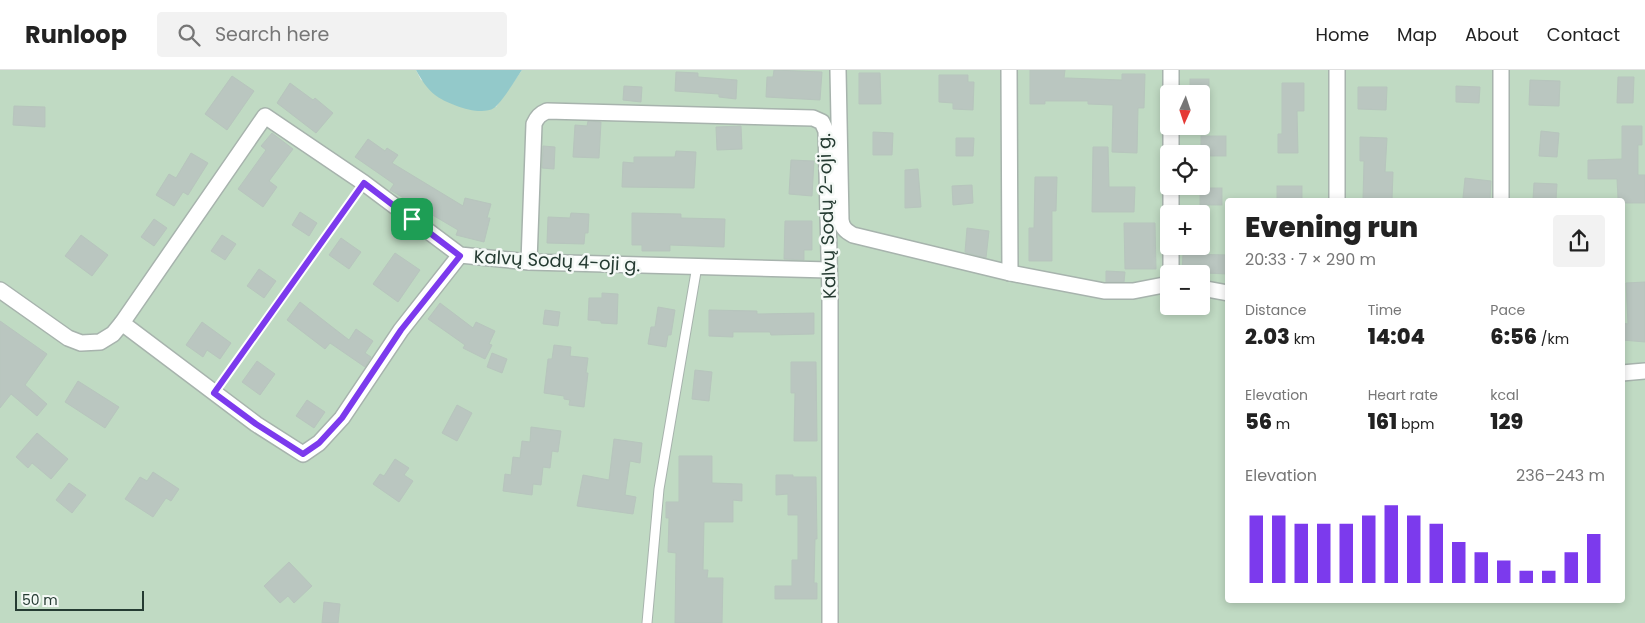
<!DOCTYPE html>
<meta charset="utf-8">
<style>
:root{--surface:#fff;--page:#f2f2f2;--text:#222;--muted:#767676;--line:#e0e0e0;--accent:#7c3aed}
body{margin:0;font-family:Poppins,sans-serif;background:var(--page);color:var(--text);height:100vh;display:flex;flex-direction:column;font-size:19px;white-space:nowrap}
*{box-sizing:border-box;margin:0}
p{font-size:16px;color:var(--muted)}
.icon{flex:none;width:28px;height:28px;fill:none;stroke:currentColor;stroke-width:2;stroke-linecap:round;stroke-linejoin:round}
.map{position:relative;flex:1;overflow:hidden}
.drawer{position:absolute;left:1225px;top:128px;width:400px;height:405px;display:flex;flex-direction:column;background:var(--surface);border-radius:5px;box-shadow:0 2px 8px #0003}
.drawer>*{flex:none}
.needle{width:32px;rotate:183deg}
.buttons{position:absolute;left:1160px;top:15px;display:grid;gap:10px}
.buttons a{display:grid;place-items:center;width:50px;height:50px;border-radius:5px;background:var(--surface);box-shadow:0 2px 8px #0003;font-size:25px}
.scale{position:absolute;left:15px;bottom:12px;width:129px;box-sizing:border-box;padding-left:5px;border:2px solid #253b32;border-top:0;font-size:14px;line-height:18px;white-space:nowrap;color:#253b32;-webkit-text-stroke:4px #f4f9f6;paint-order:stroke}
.pin{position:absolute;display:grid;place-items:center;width:42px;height:42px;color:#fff;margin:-21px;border-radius:10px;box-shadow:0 2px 8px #0006}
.round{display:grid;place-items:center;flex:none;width:52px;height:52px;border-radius:5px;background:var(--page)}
.headline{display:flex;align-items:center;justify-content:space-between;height:85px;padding:0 20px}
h1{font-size:28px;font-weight:800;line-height:38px}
.stats{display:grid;grid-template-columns:repeat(3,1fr);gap:8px;height:85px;padding:5px 20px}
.stats div{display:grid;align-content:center}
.stats b{font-size:21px;font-weight:800}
.stats small{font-size:14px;font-weight:400}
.stats p{font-size:14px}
.chart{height:140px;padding:10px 20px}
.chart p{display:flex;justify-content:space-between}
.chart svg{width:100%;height:90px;margin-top:5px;stroke:var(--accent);stroke-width:6}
header{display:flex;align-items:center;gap:30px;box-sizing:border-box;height:70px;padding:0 25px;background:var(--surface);border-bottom:1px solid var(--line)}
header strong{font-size:24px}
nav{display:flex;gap:28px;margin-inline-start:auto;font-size:18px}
.search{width:350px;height:45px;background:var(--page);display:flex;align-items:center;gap:12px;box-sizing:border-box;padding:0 18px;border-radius:5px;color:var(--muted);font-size:19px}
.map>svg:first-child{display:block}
.green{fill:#c0dac3;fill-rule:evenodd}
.water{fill:#93c9ca}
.building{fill:#bac6c0;stroke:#b7c5bd}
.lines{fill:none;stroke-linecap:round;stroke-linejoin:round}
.service-casing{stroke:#a7b3ad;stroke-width:11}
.minor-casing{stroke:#a7b3ad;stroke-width:18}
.path{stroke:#88ac9c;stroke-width:3;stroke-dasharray:2.5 4;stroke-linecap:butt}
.service{stroke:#fff;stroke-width:9}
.minor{stroke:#fff;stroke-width:15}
.route-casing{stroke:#fff;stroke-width:10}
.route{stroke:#7c3aed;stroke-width:6}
.labels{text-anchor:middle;stroke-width:5;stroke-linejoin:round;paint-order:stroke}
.street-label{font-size:18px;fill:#253b32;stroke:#f4f9f6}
</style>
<header>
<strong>Runloop</strong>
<div class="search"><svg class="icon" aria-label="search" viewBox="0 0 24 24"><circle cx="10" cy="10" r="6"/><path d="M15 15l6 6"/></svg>Search here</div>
<nav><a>Home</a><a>Map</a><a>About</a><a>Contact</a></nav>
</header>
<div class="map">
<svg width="1645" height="553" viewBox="0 0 1645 553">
<rect width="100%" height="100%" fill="#e4ece7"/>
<path class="green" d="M0 0H416L421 10 496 37 522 0H1645V553H0ZM1169 24H1201V56H1169ZM1169 84H1201V116H1169ZM1228 130H1622V530H1228ZM1169 144H1201V176H1169ZM1169 204H1201V236H1169Z"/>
<path class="water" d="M416 0H522C515 10 503 31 494 38 480 47 447 34 435 25 427 19 421 9 416 0Z"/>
<g class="building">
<path d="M774 0 822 2 820 30 766 27 767 7H773Z"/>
<path d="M1030 0H1065L1064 8H1067L1122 10V4H1145L1144 38H1138L1137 83 1112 82 1113 35 1088 34V31H1045V34H1030Z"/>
<path d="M676 2 698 3V7L737 10 736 29 719 27V24L675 21Z"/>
<path d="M859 3H880L881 34H859Z"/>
<path d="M939 5H968V12H974L973 40 953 39V33L939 32Z"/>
<path d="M232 6 254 21 227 60 205 44Z"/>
<path d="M1618 7H1634L1633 33H1617Z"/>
<rect x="1190" y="9" width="19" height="15"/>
<path d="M1530 10 1560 11 1559 36 1529 35Z"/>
<path d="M290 13 313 30 315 28 333 43 316 63 277 33Z"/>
<path d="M1282 13H1304V41H1297L1298 83H1278V64H1282Z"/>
<path d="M624 16 642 17 641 32 623 30Z"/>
<path d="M1456 16 1480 17 1479 33 1456 32Z"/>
<path d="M1358 17H1387L1386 40 1358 39Z"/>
<path d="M14 36 45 37V57L13 55Z"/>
<path d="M588 51 601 52 599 88 573 87 575 55 587 56Z"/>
<path d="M741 56 742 79 717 80 716 57Z"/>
<path d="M1622 56H1642V75H1638V105H1645V133H1622V128H1618L1617 109H1588V90L1622 89Z"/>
<path d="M1541 61 1559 63 1557 87 1539 86Z"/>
<path d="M873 62 893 63 892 85H873Z"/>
<path d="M272 63 293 79 269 111 277 117 263 137 238 119 266 80 261 76Z"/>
<rect x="1201" y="66" width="25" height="20"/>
<path d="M1360 67 1387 68 1385 102H1393L1392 130H1363L1364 91H1360Z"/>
<path d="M956 68H974L973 86H956Z"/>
<path d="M368 69 385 81 387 78 398 85 392 93 463 136 465 128 491 134 487 148H490L484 172 456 165 458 160 390 120 394 114 355 87Z"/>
<path d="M543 76 555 77 554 99 542 98Z"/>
<path d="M1093 77H1108L1109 117H1135L1134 142H1092Z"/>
<path d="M676 81 696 82 694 118 622 117 623 92 634 93V87H675Z"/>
<path d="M191 83 208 93 188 125 183 122 174 136 156 125 169 104 176 108Z"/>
<path d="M791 90 814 91 812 126 789 124Z"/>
<path d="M918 99 921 137 905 138V100Z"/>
<path d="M1035 107H1057L1056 141H1052V191H1029V158H1034Z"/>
<path d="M1465 108 1491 111 1490 130 1463 128Z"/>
<path d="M1534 113 1557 114 1556 130H1533Z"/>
<path d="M972 115 973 133 953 135 952 116Z"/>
<rect x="1277" y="116" width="25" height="14"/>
<rect x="1200" y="118" width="22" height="17"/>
<path d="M300 142 317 153 309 166 292 155Z"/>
<path d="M571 143 589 144 588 163H585L584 174 547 173 548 147 570 148Z"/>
<path d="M632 143 681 144V148L725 149 724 177 670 175V181H642V175H632Z"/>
<path d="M154 149 167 158 154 176 141 167Z"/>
<path d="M785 151H812V180H804V190L784 189Z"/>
<path d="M1124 153H1155L1156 199H1125Z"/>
<path d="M967 158 989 161 986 188 965 182Z"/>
<path d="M81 165 108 185 92 206 65 186Z"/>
<path d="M222 165 236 174 225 190 211 181Z"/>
<path d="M341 168 361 182 349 199 329 185Z"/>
<path d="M395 183 420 200 398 232 373 214Z"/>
<path d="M1183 184 1228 185V204L1182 202Z"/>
<path d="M259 199 276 211 264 228 247 216Z"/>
<path d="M1106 201 1125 202 1124 212H1106Z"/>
<path d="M1645 212V272L1622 270V253L1628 254 1626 213Z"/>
<path d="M602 223 618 224 617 254 601 253V251L588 250 589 228H602Z"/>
<path d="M300 232 349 270 356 259 373 271 365 283 371 287 365 297 330 273 325 279 287 250Z"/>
<path d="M440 233 473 258 476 252 495 261 489 274 492 275 485 289 463 278 465 275 428 249Z"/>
<path d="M658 237 675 240 671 265H668L666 277 648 274 651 257H655Z"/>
<path d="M545 240 560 242 558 256 543 254Z"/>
<path d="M709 240 757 241V244L814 243V264L771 265 770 262H733V267L709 266Z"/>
<path d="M0 251 47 284 25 315 47 334 37 346 11 324 0 338Z"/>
<path d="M202 252 231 273 220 289 207 280 203 287 186 275Z"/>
<path d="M554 275 571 277 570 286 588 288 586 303H588L584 337 569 335 570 330 564 329V326L544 323 548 289H552Z"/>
<path d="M492 283 507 289 502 303 487 297Z"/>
<path d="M257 291 275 304 260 325 242 312Z"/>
<path d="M791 292H816L817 371H794L795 323H791Z"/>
<path d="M695 300 712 302 709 331 692 329Z"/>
<path d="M78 311 119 337 105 358 65 332Z"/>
<path d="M307 330 325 342 314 358 296 346Z"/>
<path d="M457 335 472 343 457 371 442 363Z"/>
<path d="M531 357 561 361 558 382 552 381 550 398 543 397 541 415 533 414 532 425 503 421 505 404 511 405 513 387 520 388 522 371 530 372Z"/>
<path d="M37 363 68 389 51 409 32 393 28 398 16 387Z"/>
<path d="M614 369 642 373 640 393 630 391 625 425 636 427 633 444 577 436 583 405 609 410Z"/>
<path d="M679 386H712V413L742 414V431L733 430V452H704L703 500H708L707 508H723L722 553H675L676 483 668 482 669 448H666V432H679Z"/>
<path d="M395 389 409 398 404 405 413 411 399 432 373 414 380 404 384 406Z"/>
<path d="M153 402 179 419 171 431 166 428 153 447 125 429 140 407 147 411Z"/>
<path d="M776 405H793V407H816L817 469H815L814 513H817V529H775V516H792V490H798V445H788V424L776 425Z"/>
<path d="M69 413 86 425 72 443 56 430Z"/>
<path d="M289 492 312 516 294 533 288 526 280 533 264 516Z"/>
<path d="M324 532 340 534 338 553H322Z"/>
</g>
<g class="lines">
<g class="service-casing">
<path id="service" d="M647 553 659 419 697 196"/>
</g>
<g class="minor-casing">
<g id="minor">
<path d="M838 0 841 150C842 158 846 161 853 165L1010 203 1104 221H1133L1169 214"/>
<path d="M1009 0 1010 203"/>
<path d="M1171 0V24"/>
<path d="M1171 56V84"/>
<path d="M1171 116V144"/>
<path d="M1337 130V0"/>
<path d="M1501 130V0"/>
<path d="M1171 176V204"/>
<path d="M529 192 534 54C537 47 540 44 547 41L813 48 822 52 826 61 830 225V553"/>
<path d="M1201 218 1228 223"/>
<path d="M0 220 68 268 81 273 100 272 113 264 122 253 265 46 364 113 460 185 529 192 829 200"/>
<path d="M122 253 256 354 303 384 319 373 342 348 401 260 460 185"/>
<path d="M1622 303 1645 301"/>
</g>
</g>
<path class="path" d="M223 310 355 126"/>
<use href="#service" class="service"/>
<use href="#minor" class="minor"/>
</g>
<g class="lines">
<g class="route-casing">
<path id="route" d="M364 113 460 186 401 260 342 348 319 373 303 384 256 354 214 323Z"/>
</g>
<use href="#route" class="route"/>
</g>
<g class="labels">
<g class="street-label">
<text transform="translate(827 146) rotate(-92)" y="6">Kalvų Sodų 2-oji g.</text>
<text transform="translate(557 191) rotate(3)" y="6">Kalvų Sodų 4-oji g.</text>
</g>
</g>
</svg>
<div class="buttons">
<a><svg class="needle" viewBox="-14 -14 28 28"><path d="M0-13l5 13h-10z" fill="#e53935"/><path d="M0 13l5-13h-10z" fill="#767676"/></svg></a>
<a><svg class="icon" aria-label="locate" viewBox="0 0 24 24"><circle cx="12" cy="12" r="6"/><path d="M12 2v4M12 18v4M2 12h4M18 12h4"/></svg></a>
<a>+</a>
<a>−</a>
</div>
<div class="scale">50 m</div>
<div class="pin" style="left:412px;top:149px;background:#1e9e55"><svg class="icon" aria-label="arrive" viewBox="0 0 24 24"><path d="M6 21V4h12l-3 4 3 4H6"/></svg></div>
<section class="drawer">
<div class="headline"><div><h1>Evening run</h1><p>20:33 · 7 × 290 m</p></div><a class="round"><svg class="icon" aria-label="share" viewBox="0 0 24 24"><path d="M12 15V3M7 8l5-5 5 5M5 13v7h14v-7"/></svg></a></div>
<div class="stats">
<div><p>Distance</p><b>2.03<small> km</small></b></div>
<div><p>Time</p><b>14:04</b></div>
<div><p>Pace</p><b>6:56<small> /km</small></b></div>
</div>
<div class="stats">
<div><p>Elevation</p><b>56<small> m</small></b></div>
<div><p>Heart rate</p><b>161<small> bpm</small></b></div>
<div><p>kcal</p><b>129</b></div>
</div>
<div class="chart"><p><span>Elevation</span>236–243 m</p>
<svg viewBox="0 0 160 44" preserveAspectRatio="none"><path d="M5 44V11M15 44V11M25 44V15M35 44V15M45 44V15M55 44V11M65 44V6M75 44V11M85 44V15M95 44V24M105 44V29M115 44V33M125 44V38M135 44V38M145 44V29M155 44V20"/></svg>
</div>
</section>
</div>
